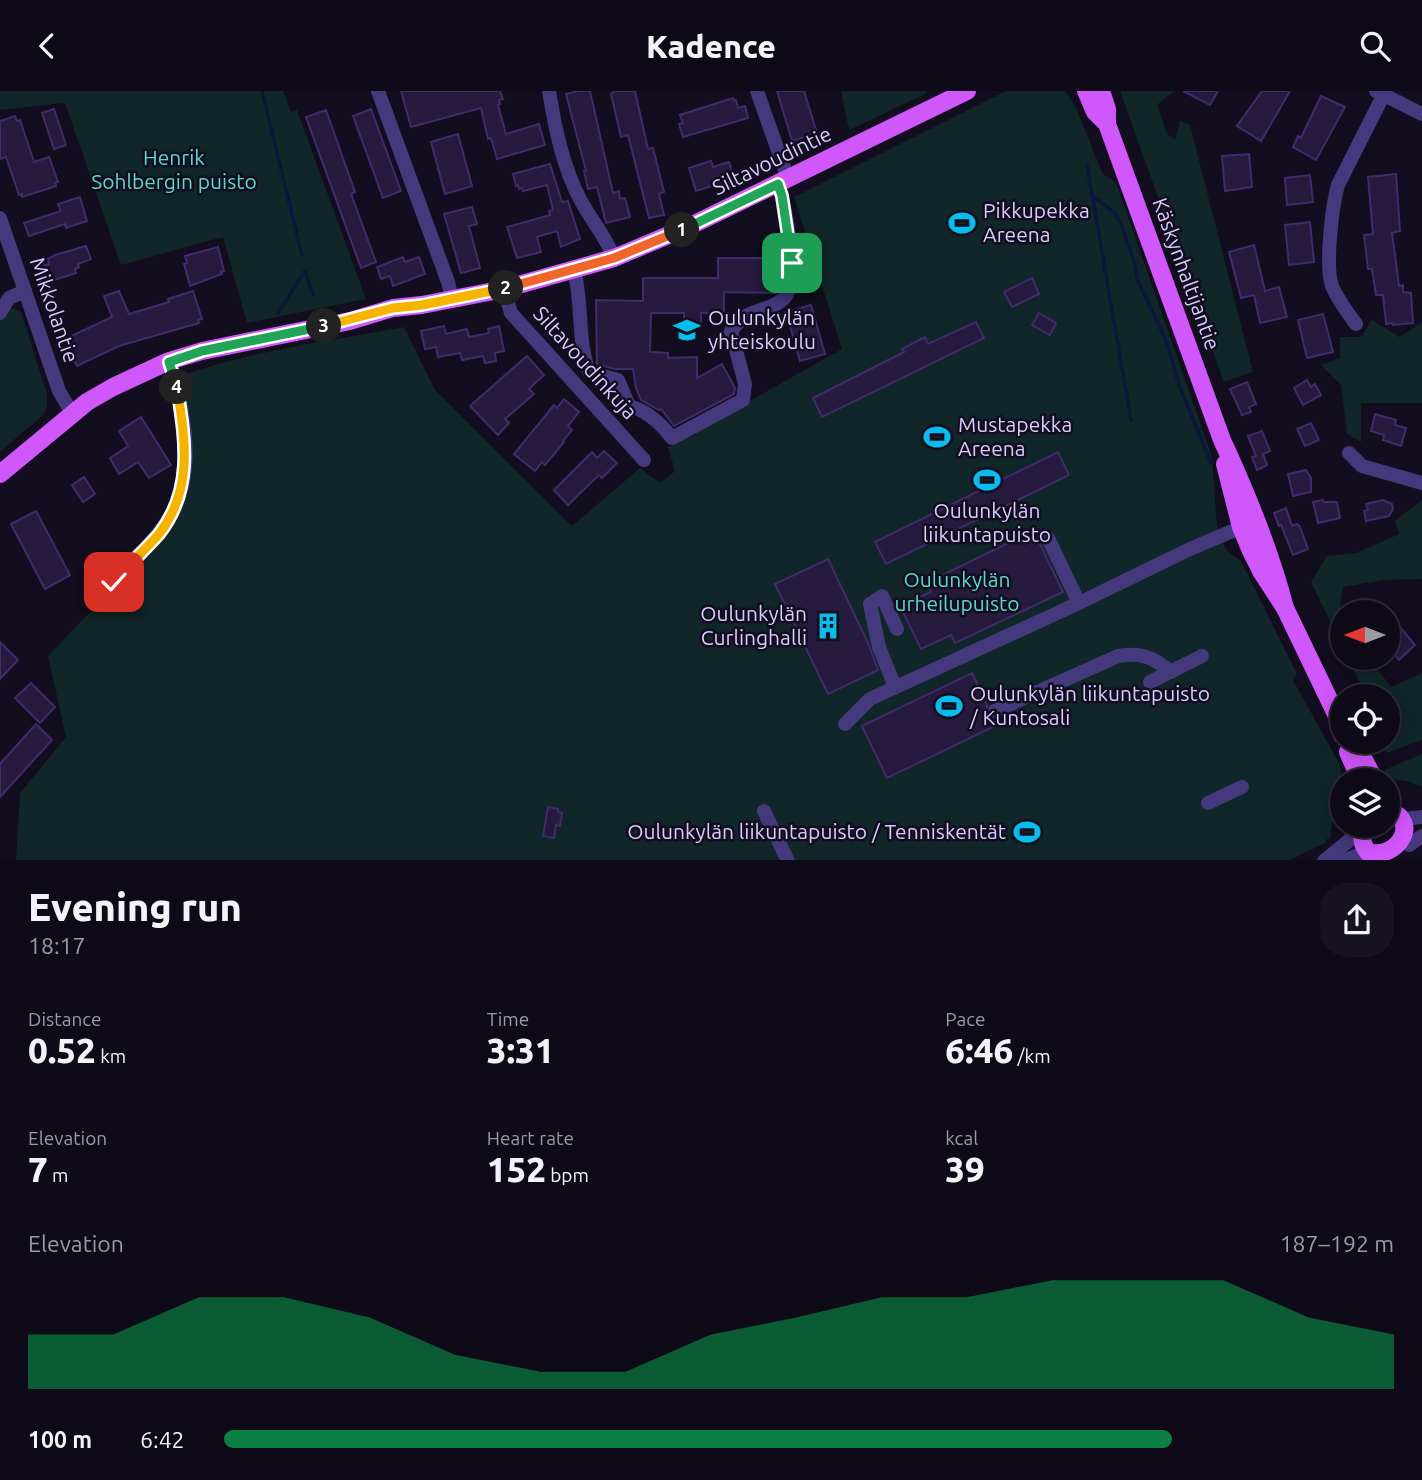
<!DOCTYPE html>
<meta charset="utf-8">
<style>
:root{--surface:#0e0a17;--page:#171320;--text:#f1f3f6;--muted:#9b9aa1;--line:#2e2b36;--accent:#0b8043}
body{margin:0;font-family:Ubuntu,sans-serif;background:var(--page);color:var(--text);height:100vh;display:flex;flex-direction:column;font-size:26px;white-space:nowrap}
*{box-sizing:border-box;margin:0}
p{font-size:23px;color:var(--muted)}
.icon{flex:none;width:38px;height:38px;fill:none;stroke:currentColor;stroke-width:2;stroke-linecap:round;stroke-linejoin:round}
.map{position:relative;height:769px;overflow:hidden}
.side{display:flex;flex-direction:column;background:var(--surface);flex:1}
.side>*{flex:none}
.needle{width:46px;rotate:270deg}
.controls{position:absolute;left:1330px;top:509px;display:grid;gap:14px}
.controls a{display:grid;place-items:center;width:70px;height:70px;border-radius:50%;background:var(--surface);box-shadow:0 4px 18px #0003,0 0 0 2px var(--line);font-size:35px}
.pin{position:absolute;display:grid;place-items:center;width:60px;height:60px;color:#fff;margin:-30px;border-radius:14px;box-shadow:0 4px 10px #0006}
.km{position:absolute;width:35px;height:35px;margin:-18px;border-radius:50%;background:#222;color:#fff;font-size:19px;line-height:35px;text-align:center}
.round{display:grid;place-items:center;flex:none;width:74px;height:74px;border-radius:28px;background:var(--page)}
.headline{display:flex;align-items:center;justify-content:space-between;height:119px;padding:0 28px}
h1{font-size:38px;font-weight:800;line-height:52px}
.stats{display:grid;grid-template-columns:repeat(3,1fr);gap:10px;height:119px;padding:7px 28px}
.stats div{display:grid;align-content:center}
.stats b{font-size:35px;font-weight:800}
.stats small{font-size:19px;font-weight:400}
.stats p{font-size:19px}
.chart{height:196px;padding:14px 28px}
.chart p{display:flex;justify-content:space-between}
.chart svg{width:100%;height:126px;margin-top:7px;fill:var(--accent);opacity:.7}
ul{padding:0 28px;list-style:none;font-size:23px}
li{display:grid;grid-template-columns:112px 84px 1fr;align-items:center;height:52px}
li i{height:18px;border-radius:9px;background:var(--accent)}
header{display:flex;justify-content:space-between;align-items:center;height:91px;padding:0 28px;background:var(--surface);font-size:32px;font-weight:800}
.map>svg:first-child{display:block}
.green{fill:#102628}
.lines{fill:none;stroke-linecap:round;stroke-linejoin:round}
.stream{stroke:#0a163a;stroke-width:3.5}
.building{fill:#261a3f;stroke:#402c6a;stroke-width:2}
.minor{stroke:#44397c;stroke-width:14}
.major{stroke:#d057fa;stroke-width:18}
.split-1-casing{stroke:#fff;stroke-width:14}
.split-2-casing{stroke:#fff;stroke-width:14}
.split-3-casing{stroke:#fff;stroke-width:14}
.split-4-casing{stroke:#fff;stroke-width:14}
.split-5-casing{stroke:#fff;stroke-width:14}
.split-1{stroke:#22a559;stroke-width:9}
.split-2{stroke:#f0652b;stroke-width:9}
.split-3{stroke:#f5b400;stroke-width:9}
.split-4{stroke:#22a559;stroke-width:9}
.split-5{stroke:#f5b400;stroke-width:9}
.labels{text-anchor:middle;stroke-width:5;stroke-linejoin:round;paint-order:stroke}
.park-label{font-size:21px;fill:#5bdaca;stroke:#120d1f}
.street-label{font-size:21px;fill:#d8ccfd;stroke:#120d1f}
.poi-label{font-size:21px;fill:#d8ccfd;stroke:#120d1f;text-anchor:start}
</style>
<header><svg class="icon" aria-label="back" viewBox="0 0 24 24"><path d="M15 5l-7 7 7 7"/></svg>Kadence<svg class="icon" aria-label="search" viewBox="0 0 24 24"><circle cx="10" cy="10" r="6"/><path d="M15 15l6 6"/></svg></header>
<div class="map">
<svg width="1422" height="770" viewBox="0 0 1422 770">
<rect width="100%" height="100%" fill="#120d1f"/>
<g class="green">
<path d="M0 0H283L291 21 297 19 366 208 247 232 223 146 121 174 65 12 0 19Z"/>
<path d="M841 0H926L927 2 849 39Z"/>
<path d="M1006 0H1065L1076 17 1103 83 1116 91 1212 366 1217 435 1226 459 1241 470 1297 583 1293 589 1339 672 1343 689 1342 711 1333 724 1330 747 1326 749 1327 751 1289 769 16 770 20 702 66 646 48 565 140 469 181 413 178 286C250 260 328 250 404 236L435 299 572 435 640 377 660 392 675 380 668 356 842 258 794 106Z"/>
<path d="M1120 0H1174L1157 14 1167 43 1175 49 1180 30 1190 34 1253 281 1224 291Z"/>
<path d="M14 217 21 221 47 303V314L44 323 0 361V230L7 218Z"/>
<path d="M1372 229 1399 246 1422 231V312H1361V351L1347 343 1341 294 1321 274 1340 267V246H1361Z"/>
<path d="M1422 409V488L1382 489 1343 496 1339 525 1342 530V554L1311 491 1327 465 1356 462 1399 443 1395 430Z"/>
<path d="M1348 567H1369L1391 596 1422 582V649L1387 662 1377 651H1388V606L1366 605Z"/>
<path d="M1422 663V696L1410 691 1388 687 1384 679Z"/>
</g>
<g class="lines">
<g class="stream">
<path d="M262 0 302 164"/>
<path d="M1087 74 1131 329"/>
<path d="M1091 104 1114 121 1121 134 1134 170 1138 190 1166 249 1179 294 1211 372"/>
<path d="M305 180 313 204"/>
<path d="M278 222 305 180"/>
</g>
</g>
<g class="building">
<path d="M401 0H500L503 8 499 9 500 13 498 14 506 43 539 33 545 54 497 68 491 47 488 48 481 17 411 36Z"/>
<path d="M578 0H590L613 102 619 100 620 108 625 107 630 126 606 132 597 96 588 98 584 80H586L566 3Z"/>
<path d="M614 0H635L648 58 653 57 664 101 659 103 664 124 649 127 628 44 621 46 611 3Z"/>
<path d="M777 0H804L817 42 792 50Z"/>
<path d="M1183 0H1218L1210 14Z"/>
<path d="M1262 0H1290L1261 50 1237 35Z"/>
<path d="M1321 5 1345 16 1316 69 1293 56 1298 45 1301 47Z"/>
<path d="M733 7 734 9H736L738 17 745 15 748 27 683 46 679 33 683 32 680 24Z"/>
<path d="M54 18 66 54 54 58 42 22Z"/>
<path d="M371 18 401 100 383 107 353 25Z"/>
<path d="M326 19 355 101 351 103 376 171 361 177 306 26Z"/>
<path d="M15 25 17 30 20 29 34 71 49 66 58 91 55 92 56 95 22 106V103L19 104 6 66 0 68V30Z"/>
<path d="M458 43 472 95 445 103 431 51Z"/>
<path d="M1249 63 1252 96 1225 100 1222 65Z"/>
<path d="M711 70 713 76 729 71 734 88 696 100 689 77Z"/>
<path d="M550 73 562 111 568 110 580 148 561 156 557 140 537 146 541 161 517 167 507 136 550 124 549 120 553 119 547 94 523 100 522 97 519 98 518 94 516 95 513 83Z"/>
<path d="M1396 83 1400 140 1392 142 1397 179 1399 195 1403 194V201L1411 202 1413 232 1393 234 1392 232 1386 233 1383 204H1376L1372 178H1368L1364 144 1373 143 1368 86Z"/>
<path d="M1310 84 1313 111 1287 114 1285 87Z"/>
<path d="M80 106 87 130 66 137 65 133 29 145 24 132 61 120 58 113Z"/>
<path d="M472 116 477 133 469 135 480 177 461 182 444 123Z"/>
<path d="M1310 131 1314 171 1289 174 1285 134Z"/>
<path d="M1254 154 1265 200 1279 196 1287 226 1260 232 1254 204 1241 207 1229 161Z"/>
<path d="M86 155 91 168 78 173 79 176 75 178 76 182 42 193 37 177 49 173 48 168 55 164Z"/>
<path d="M218 156 224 180 221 181 222 183 190 195 184 173 187 172 185 165Z"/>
<path d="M403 166 405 171 419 166 425 183 393 195 390 185 381 188 377 176Z"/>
<path d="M718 167H781L780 194 776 202 724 201V222H701V233H684V222H651L650 261 668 262V267L697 266V287L722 273 735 297 734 303 674 335 661 318 659 319 641 309 636 297 633 278H614L597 273 596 209 643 210V187H718Z"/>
<path d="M1032 187 1039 203 1012 216 1004 201Z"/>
<path d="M119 200 129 223 169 211 168 208 193 200 202 228 198 229 199 232 119 255 77 275 68 257 71 256 67 247 112 226 104 205Z"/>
<path d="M811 214 825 263 800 270 786 221Z"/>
<path d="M1039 222 1056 232 1050 244 1032 234Z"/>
<path d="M1323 223 1333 261 1307 267 1298 229Z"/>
<path d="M976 231 984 247 822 326 813 307 904 261 902 258 925 246 928 253Z"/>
<path d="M444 235 446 243 467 238 469 246 489 242 488 238 499 235 504 260 495 262 496 270 485 272 483 265 462 269 460 262 438 266 436 256 425 258 421 240Z"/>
<path d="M527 265 544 284 529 298 534 303 505 328 509 332 498 344 470 315Z"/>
<path d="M1307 289 1311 296 1315 293 1321 304 1303 314 1294 297Z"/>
<path d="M1247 291 1256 313 1249 316 1251 321 1242 324 1230 298Z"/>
<path d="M564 308 579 321 568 335 572 339 563 350 564 351 545 374 542 371 535 380 514 363 554 314 557 317Z"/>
<path d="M1375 323 1396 329 1395 334 1406 337 1401 355 1383 349 1384 344 1371 340Z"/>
<path d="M141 326 171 374 149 387 138 371 119 383 110 367 128 355 119 340Z"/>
<path d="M1311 332 1319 349 1305 355 1297 338Z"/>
<path d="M1262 340 1270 360 1263 363 1267 374 1257 379 1252 366 1256 365 1248 345Z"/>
<path d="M604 360 617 372 602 387 599 384 568 414 554 399 592 361 597 367Z"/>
<path d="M1058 361 1069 384 886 473 875 451Z"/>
<path d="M1306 379 1311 387V401L1293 405 1288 383Z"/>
<path d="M84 386 95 403 83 411 72 394Z"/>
<path d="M1323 409 1324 411H1337L1340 427 1318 432 1313 411Z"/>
<path d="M1383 409 1392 413 1393 418 1389 425 1366 430 1364 420 1368 419 1366 413Z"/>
<path d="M1286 417 1292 435 1297 433 1300 436 1308 458 1293 464 1281 434 1279 435 1274 422Z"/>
<path d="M36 420 70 484 45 498 11 433Z"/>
<path d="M1037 438 1039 451 1063 501 955 552 951 544 921 558 900 515 931 501 926 492Z"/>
<path d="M828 468 868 552 878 579 828 603 775 493Z"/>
<path d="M1388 522 1415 554 1399 569 1388 555Z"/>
<path d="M0 551 18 569 0 588Z"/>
<path d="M972 582 987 614V625L997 634 887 687 862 635Z"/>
<path d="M31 592 55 616 40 632 15 607Z"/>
<path d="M36 633 52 649 0 706V673Z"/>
<path d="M548 716 558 718V721L562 722 560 735 556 734 554 747 543 745Z"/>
</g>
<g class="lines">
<g class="minor">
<path d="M378 0 448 191 452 208"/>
<path d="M549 0C555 37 563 77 581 110 592 130 606 146 614 167"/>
<path d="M757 0 788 88"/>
<path d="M1376 0 1422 23"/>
<path d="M0 127 59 300 72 322"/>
<path d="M574 179C583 213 577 248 589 281L618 289 629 315C647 319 661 333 672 347L743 309 745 293 731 240C735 235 740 229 746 225 759 218 776 217 785 206 800 188 785 114 778 93"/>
<path d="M504 198 511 222 644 369"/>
<path d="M0 222 9 207 25 200"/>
<path d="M1356 233C1347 221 1338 209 1332 195 1325 175 1332 115 1338 94L1384 3"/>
<path d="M1349 362 1362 375 1422 392"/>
<path d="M1048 447 1079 512"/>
<path d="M114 491C132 471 153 452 168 429 198 383 184 319 169 270"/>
<path d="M1150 591 1202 565"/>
<path d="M895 596 879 556 870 513 882 505 897 538"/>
<path d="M995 620 1118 565C1141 561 1153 566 1171 581"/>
<path d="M845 633 870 608 1079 512 1190 458 1249 433"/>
<path d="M1208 712 1242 696"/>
<path d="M764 720 788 770"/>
<path d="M1405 728 1422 726"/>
<path d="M1409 754 1422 745"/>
<path d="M1324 770 1363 738"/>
<path d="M1344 770 1358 764 1370 763"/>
</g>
<g class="major">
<path d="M1086 0 1095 21 1107 33"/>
<path d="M1101 0 1107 18V33L1222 349C1247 403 1270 459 1285 517"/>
<path d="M1225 373 1241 436 1251 460 1261 480 1285 517 1336 623 1342 644"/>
<path d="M0 383 87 311 113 296 169 270 202 260 350 230 393 217 422 214 504 198 614 167 690 135 967 0"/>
<path d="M1355 651 1375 690"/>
<path d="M1348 661 1361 690"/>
<path d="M1364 735C1361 745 1361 753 1368 761 1397 770 1422 729 1388 720"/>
</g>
</g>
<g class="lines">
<g class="split-1-casing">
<path id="split-1" d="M682 139 778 93 782 105 792 172"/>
</g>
<g class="split-2-casing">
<path id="split-2" d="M506 197 614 167 682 139"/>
</g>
<g class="split-3-casing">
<path id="split-3" d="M324 235 393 217 422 214 506 197"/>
</g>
<g class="split-4-casing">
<path id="split-4" d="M177 296 169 271 202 260 324 235"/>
</g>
<g class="split-5-casing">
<path id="split-5" d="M114 491C128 474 145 459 159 443 194 398 185 348 177 296"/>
</g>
<use href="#split-1" class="split-1"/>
<use href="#split-2" class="split-2"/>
<use href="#split-3" class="split-3"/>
<use href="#split-4" class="split-4"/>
<use href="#split-5" class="split-5"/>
</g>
<defs>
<g id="stadium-bare" transform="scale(2.1)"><path d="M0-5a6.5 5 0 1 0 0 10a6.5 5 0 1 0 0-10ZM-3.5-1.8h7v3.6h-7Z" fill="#08bcee" stroke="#120d1f" stroke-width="2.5" paint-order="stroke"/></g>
<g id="school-bare" transform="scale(2.1)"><path d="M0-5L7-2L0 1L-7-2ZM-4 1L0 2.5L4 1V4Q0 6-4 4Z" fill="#08bcee" stroke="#120d1f" stroke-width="2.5" paint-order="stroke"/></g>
<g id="building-bare" transform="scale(2.1)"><path d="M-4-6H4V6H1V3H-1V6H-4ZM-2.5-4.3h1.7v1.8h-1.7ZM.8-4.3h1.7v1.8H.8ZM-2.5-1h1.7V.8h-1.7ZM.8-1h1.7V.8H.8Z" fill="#08bcee" stroke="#120d1f" stroke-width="2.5" paint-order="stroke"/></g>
</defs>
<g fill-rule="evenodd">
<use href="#stadium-bare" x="962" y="132"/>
<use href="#school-bare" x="687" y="239"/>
<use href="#stadium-bare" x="937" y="346"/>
<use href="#stadium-bare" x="987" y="389"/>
<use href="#building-bare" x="828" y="535"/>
<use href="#stadium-bare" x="949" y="615"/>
<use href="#stadium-bare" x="1027" y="741"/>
</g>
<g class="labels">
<g class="park-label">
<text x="174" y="74">Henrik<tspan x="174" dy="24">Sohlbergin puisto</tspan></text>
<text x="957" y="496">Oulunkylän<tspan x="957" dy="24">urheilupuisto</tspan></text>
</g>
<g class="street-label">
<text transform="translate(772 70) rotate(-26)" y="7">Siltavoudintie</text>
<text transform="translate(1186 183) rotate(70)" y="7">Käskynhaltijantie</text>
<text transform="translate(54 219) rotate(71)" y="7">Mikkolantie</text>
<text transform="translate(585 272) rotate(48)" y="7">Siltavoudinkuja</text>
</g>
<g class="poi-label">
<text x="983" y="127">Pikkupekka<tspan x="983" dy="24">Areena</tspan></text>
<text x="708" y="234">Oulunkylän<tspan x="708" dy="24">yhteiskoulu</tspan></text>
<text x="958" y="341">Mustapekka<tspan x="958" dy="24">Areena</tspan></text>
<text x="987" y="427" text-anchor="middle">Oulunkylän<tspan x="987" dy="24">liikuntapuisto</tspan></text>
<text x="807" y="530" text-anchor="end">Oulunkylän<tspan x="807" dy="24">Curlinghalli</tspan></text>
<text x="970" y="610">Oulunkylän liikuntapuisto<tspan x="970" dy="24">/ Kuntosali</tspan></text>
<text x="1006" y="748" text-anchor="end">Oulunkylän liikuntapuisto / Tenniskentät</text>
</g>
</g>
</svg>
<div class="controls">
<a><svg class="needle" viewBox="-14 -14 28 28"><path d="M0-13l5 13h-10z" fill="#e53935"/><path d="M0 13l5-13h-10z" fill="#9b9aa1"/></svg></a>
<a><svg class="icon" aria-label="locate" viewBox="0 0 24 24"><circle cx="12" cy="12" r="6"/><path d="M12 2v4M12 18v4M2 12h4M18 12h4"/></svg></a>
<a><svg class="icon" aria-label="layers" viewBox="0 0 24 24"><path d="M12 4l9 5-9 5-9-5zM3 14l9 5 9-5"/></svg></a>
</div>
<div class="pin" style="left:792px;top:172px;background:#1e9e55"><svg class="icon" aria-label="arrive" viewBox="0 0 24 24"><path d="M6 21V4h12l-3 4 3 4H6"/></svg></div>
<div class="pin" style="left:114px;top:491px;background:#d93025"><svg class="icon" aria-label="check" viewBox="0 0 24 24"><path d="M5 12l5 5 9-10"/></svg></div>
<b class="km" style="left:682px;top:139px">1</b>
<b class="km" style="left:506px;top:197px">2</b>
<b class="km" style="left:324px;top:235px">3</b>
<b class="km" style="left:177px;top:296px">4</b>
</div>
<section class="side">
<div class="headline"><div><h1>Evening run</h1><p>18:17</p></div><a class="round"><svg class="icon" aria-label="share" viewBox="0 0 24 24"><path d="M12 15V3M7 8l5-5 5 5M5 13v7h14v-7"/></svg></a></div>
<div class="stats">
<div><p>Distance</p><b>0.52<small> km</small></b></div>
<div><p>Time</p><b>3:31</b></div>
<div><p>Pace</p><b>6:46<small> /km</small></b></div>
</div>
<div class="stats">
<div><p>Elevation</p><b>7<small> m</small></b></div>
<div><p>Heart rate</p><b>152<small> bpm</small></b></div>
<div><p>kcal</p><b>39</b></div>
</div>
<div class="chart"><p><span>Elevation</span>187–192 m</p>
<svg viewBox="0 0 160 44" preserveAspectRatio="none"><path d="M0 44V25L10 25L20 12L30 12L40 19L50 32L60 38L70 38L80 25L90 19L100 12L110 12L120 6L130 6L140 6L150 19L160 25V44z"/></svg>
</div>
<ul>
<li><b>100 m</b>6:42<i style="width:81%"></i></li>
</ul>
</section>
